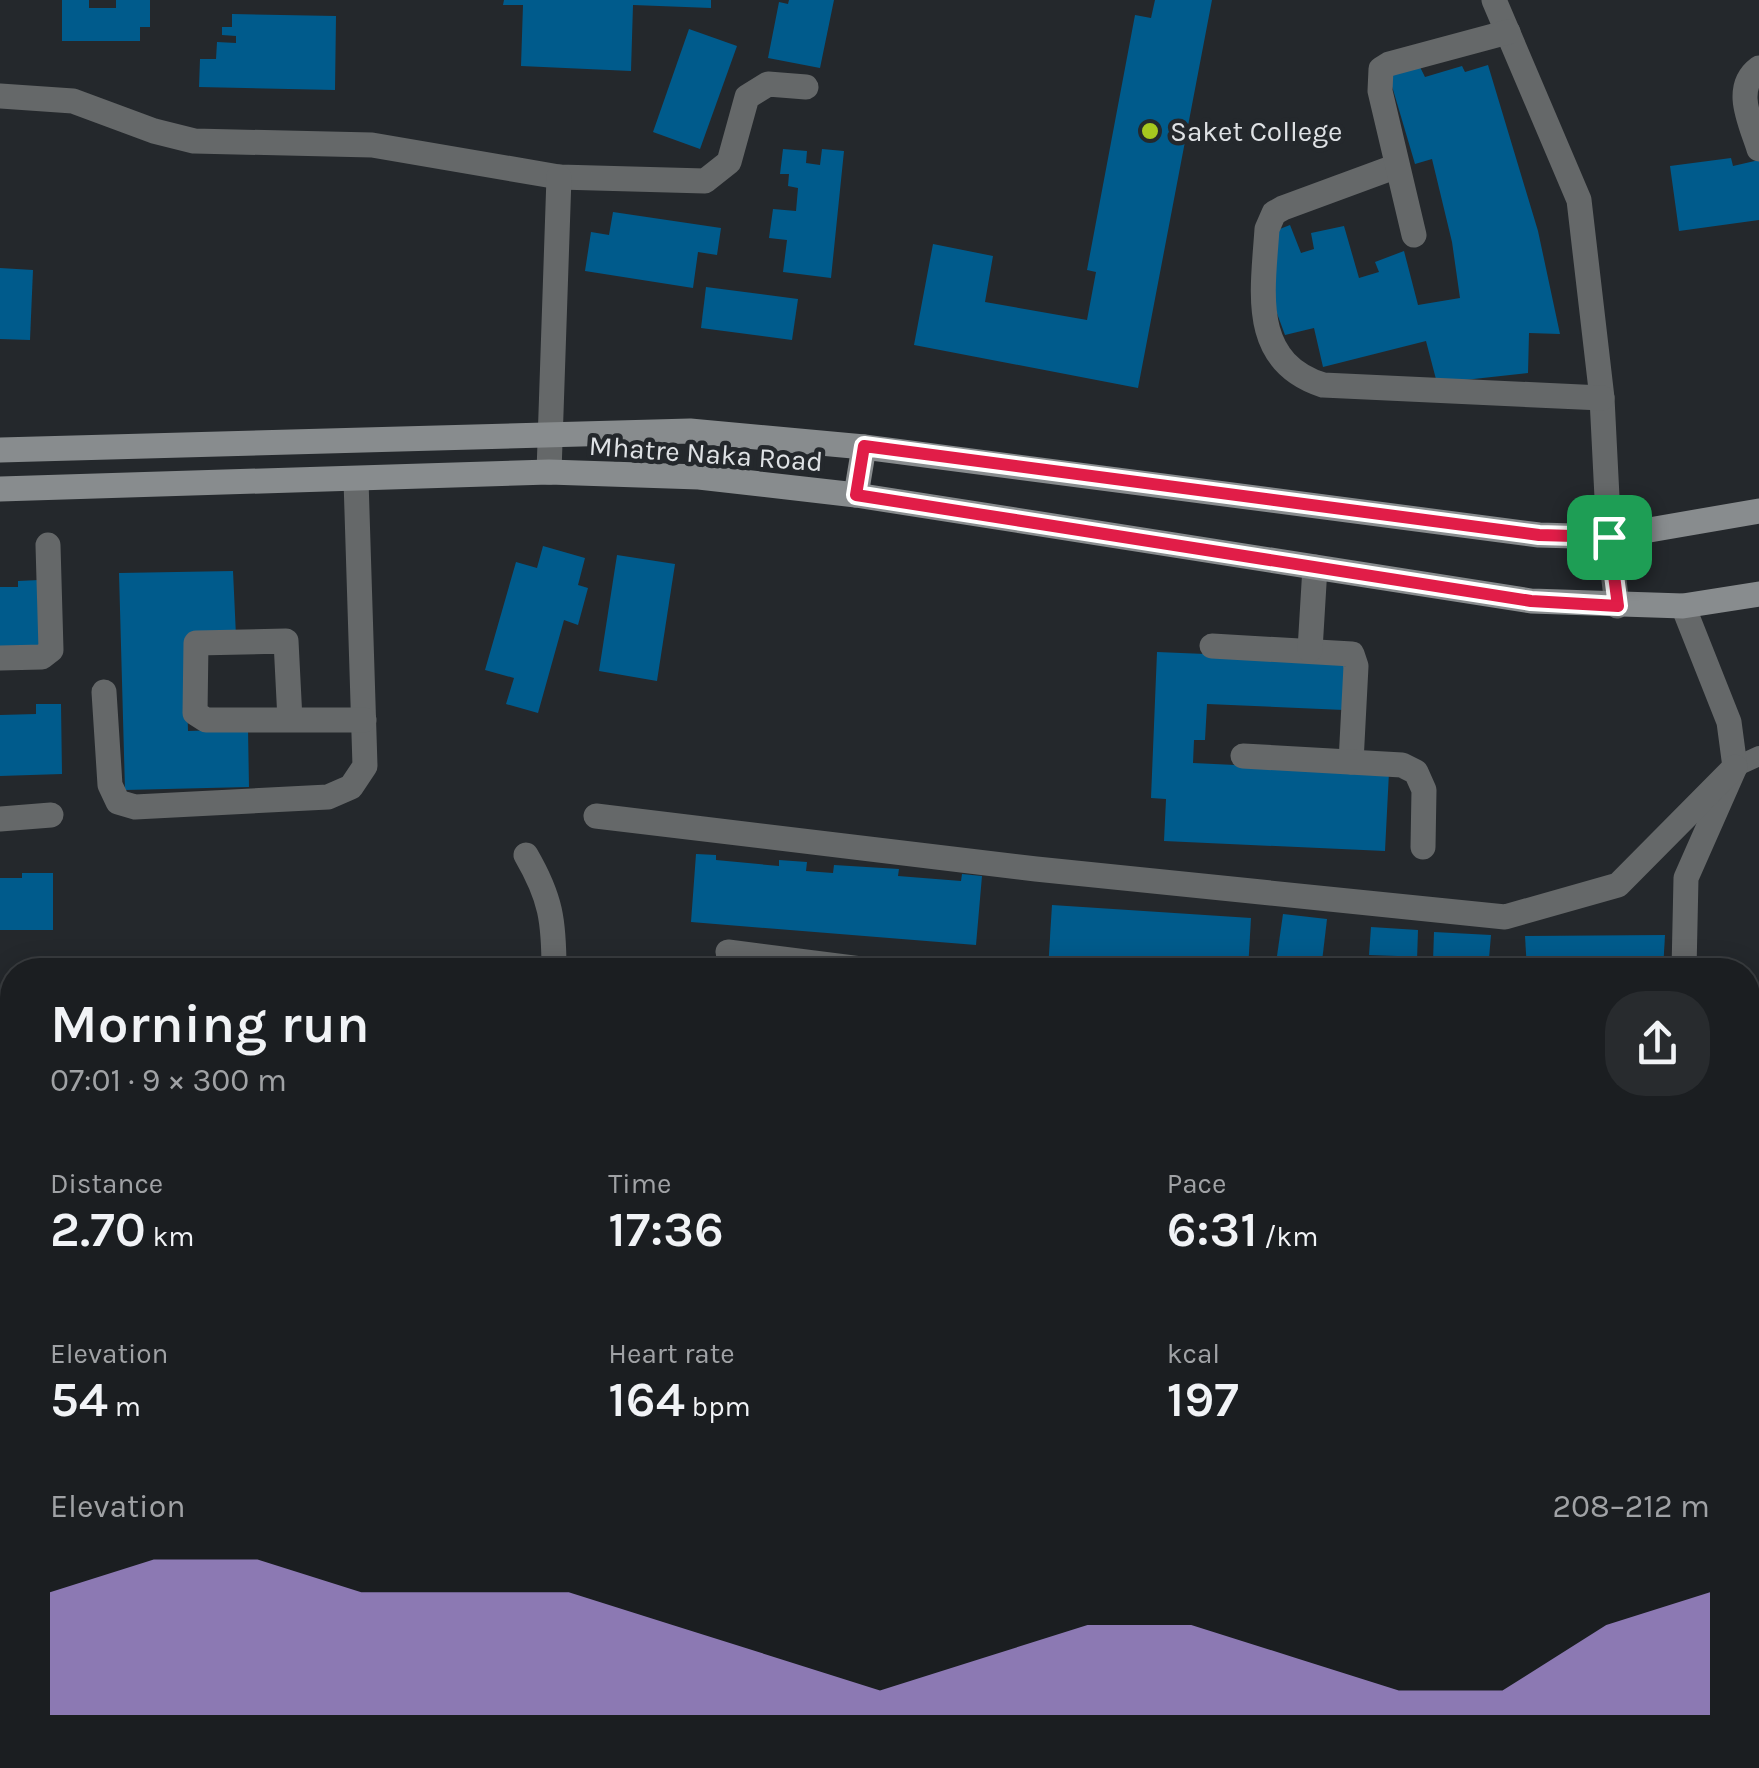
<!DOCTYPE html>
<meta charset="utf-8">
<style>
:root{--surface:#1b1e21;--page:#282b2e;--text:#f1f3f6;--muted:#a0a2a5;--line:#393c3f;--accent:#bca0f2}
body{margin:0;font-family:Karla,sans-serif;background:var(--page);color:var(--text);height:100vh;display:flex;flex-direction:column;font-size:38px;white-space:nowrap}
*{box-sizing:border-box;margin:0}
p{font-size:32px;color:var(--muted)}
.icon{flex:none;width:55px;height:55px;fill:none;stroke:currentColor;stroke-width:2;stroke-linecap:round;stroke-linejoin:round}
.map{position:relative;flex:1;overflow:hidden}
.panel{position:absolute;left:0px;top:958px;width:1760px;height:812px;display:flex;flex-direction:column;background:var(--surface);border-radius:40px 40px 0 0;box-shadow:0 5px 25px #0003,0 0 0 2px var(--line)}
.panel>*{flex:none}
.pin{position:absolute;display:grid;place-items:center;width:85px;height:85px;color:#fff;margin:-42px;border-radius:20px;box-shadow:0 5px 15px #0006}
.round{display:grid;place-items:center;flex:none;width:105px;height:105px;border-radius:40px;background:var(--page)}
.overview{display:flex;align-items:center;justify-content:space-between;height:170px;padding:0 50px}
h1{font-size:55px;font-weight:600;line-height:75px}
.figures{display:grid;grid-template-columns:repeat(3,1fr);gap:15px;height:170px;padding:10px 50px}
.figures div{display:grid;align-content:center}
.figures b{font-size:50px;font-weight:600}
.figures small{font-size:28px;font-weight:400}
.figures p{font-size:28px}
.chart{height:280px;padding:20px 50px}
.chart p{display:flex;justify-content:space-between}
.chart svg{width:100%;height:180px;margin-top:10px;fill:var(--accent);opacity:.7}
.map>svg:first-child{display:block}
.building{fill:#005b8c}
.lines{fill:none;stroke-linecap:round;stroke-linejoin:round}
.lane{stroke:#656869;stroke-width:20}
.street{stroke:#656869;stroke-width:25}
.secondary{stroke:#888c8e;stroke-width:25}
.route-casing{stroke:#fff;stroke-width:20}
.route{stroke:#e11d48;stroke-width:12}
.poi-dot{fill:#a7c81f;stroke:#24282c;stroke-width:4}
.labels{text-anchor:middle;stroke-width:9;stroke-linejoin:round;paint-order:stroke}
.poi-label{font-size:28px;fill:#dfe2e5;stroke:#24282c;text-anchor:start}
.street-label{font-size:28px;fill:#dfe2e5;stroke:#24282c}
</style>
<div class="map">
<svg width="1759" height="1768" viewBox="0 0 1759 1768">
<rect width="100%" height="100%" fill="#24282c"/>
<g class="building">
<path d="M62 0H89V8H116V0H150V27H140V41H62Z"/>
<path d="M504 0H711V8L633 5 631 71 521 66 523 5H503Z"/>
<path d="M789 0H834L820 68 768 58 779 2 788 4Z"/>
<path d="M1155 0H1212L1138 388 914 345 933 244 993 256 985 302 1087 320 1096 272 1087 270 1135 15 1151 18Z"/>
<path d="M232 14 336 16 335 90 199 87 200 59H216L217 42 236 43V36L222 35V27H232Z"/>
<path d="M689 29 737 46 700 149 653 132Z"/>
<path d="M1419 65 1425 77 1462 66 1465 72 1488 65 1538 231 1560 334 1529 333 1528 373 1437 383 1426 341 1323 367 1314 328 1285 335 1268 289 1272 232 1290 225 1301 253 1314 249 1311 233 1344 226 1359 278 1379 272 1375 262 1404 251 1418 305 1460 298 1452 242 1432 159 1415 164 1389 76Z"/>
<path d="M783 149 807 151 806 163 820 165 822 149 844 151 831 278 783 272 787 240 769 238 773 209 796 211 798 188 788 186 789 174H780Z"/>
<path d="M1731 158 1733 166 1759 160V220L1679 231 1670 166Z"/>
<path d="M613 212 721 228 717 255 698 252 693 288 585 271 591 232 609 235Z"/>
<path d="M0 268 33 270 30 340 0 339Z"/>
<path d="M706 287 798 299 792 340 701 328Z"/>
<path d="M543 546 585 558 578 585 588 588 578 625 564 620 538 713 506 704 514 678 485 670 516 562 537 568Z"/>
<path d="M617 555 675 564 657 681 599 671Z"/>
<path d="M233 571 236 636 185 637 188 731 248 729 249 787 125 790 119 573Z"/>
<path d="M39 580 40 649 0 650V587H18V581Z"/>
<path d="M1157 652 1346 660 1344 710 1207 704 1205 740H1194L1193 763 1389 772 1385 851 1164 841 1166 799 1151 798Z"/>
<path d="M36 704H61L62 774 0 776V715L36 714Z"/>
<path d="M696 854 716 855V860L779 866V860L807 862 806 871 833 873 834 865 899 869 898 876 961 881 962 874 982 876 976 945 691 922Z"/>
<path d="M22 873H53V930H0V878H22Z"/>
<path d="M1052 905 1251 918 1248 970H1048Z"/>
<path d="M1283 914 1327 919 1321 970H1275Z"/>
<path d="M1371 927 1418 930 1417 961H1433L1434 932 1491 935 1488 970H1397V956L1369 955Z"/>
<path d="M1665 935 1663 970H1527L1525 936Z"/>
<path d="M12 1148V1245L0 1246V1149Z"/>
<path d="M12 1286V1438L0 1440V1288Z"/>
<path d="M1748 1555 1759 1584V1602L1748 1607Z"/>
<path d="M1018 1758H1123L1101 1768H998Z"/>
<path d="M1456 1758H1485L1490 1768H1435Z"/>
<path d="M1536 1758H1717L1721 1768H1529L1527 1761Z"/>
</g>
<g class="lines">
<path class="lane" d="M1735 767 1759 756"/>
<g class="street">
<path d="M1494 0 1579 200 1602 398 1609 537 1617 606"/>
<path d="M1759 68C1732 88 1751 123 1759 149"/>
<path d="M0 96 73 101 154 131 194 141 372 145 559 177 705 181 729 162 747 97 768 84 806 87"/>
<path d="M1397 166 1283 208 1274 213 1267 229C1263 291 1249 361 1323 385L1602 398"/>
<path d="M1414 235 1380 91 1381 69 1389 64 1508 32"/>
<path d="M549 472 559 177"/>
<path d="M1683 606 1729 722 1735 767 1686 878 1684 970"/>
<path d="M1212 646 1352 654 1356 666 1351 762"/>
<path d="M1310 650 1315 567"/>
<path d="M0 658 42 657 51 650 48 545"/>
<path d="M104 692 110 785 118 802 135 807 328 797 351 787 365 766 356 480"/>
<path d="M290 720 286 641 196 643 195 713 206 720H364"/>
<path d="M1243 756 1402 765 1416 772 1424 790 1423 847"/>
<path d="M596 816 1036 869 1505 917 1618 885 1735 767"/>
<path d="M0 819 51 815"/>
<path d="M526 855C551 898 554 921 554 970"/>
<path d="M728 952 869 970"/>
<path d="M1748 1156 1759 1160"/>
<path d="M0 1458 12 1454"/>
<path d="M1748 1461H1759"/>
<path d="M1192 1758 1193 1768"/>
<path d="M1495 1758 1499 1768"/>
<path d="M1725 1758 1731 1768"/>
<path d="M898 1768 919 1758"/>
</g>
<g class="secondary">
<path d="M0 450 690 431 864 447 1539 535 1609 537 1759 511"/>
<path d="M0 489 549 472 699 477 856 495 1531 601 1683 606 1759 594"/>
<path d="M856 495 864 447"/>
</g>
</g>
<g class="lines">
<g class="route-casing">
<path id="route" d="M864 446 1539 535 1609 537 1618 606 1531 601 856 495Z"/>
</g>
<use href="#route" class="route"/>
</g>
<circle class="poi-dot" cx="1150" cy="131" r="10"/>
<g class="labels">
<g class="poi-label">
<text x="1170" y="141">Saket College</text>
</g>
<g class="street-label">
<text transform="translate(706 453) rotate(4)" y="10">Mhatre Naka Road</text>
</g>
</g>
</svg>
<div class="pin" style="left:1609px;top:537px;background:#1e9e55"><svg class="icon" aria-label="arrive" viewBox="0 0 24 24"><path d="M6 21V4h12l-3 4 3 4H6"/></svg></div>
<section class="panel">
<div class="overview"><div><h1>Morning run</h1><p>07:01 · 9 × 300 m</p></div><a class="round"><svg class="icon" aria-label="share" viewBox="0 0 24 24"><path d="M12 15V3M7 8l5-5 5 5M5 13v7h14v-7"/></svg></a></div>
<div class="figures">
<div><p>Distance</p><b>2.70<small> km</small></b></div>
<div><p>Time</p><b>17:36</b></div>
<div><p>Pace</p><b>6:31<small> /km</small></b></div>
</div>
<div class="figures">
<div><p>Elevation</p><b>54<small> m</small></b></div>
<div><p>Heart rate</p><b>164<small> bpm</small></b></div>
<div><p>kcal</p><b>197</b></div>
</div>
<div class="chart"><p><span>Elevation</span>208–212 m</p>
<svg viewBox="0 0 160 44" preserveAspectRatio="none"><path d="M0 44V14L10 6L20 6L30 14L40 14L50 14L60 22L70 30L80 38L90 30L100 22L110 22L120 30L130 38L140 38L150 22L160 14V44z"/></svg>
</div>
</section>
</div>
